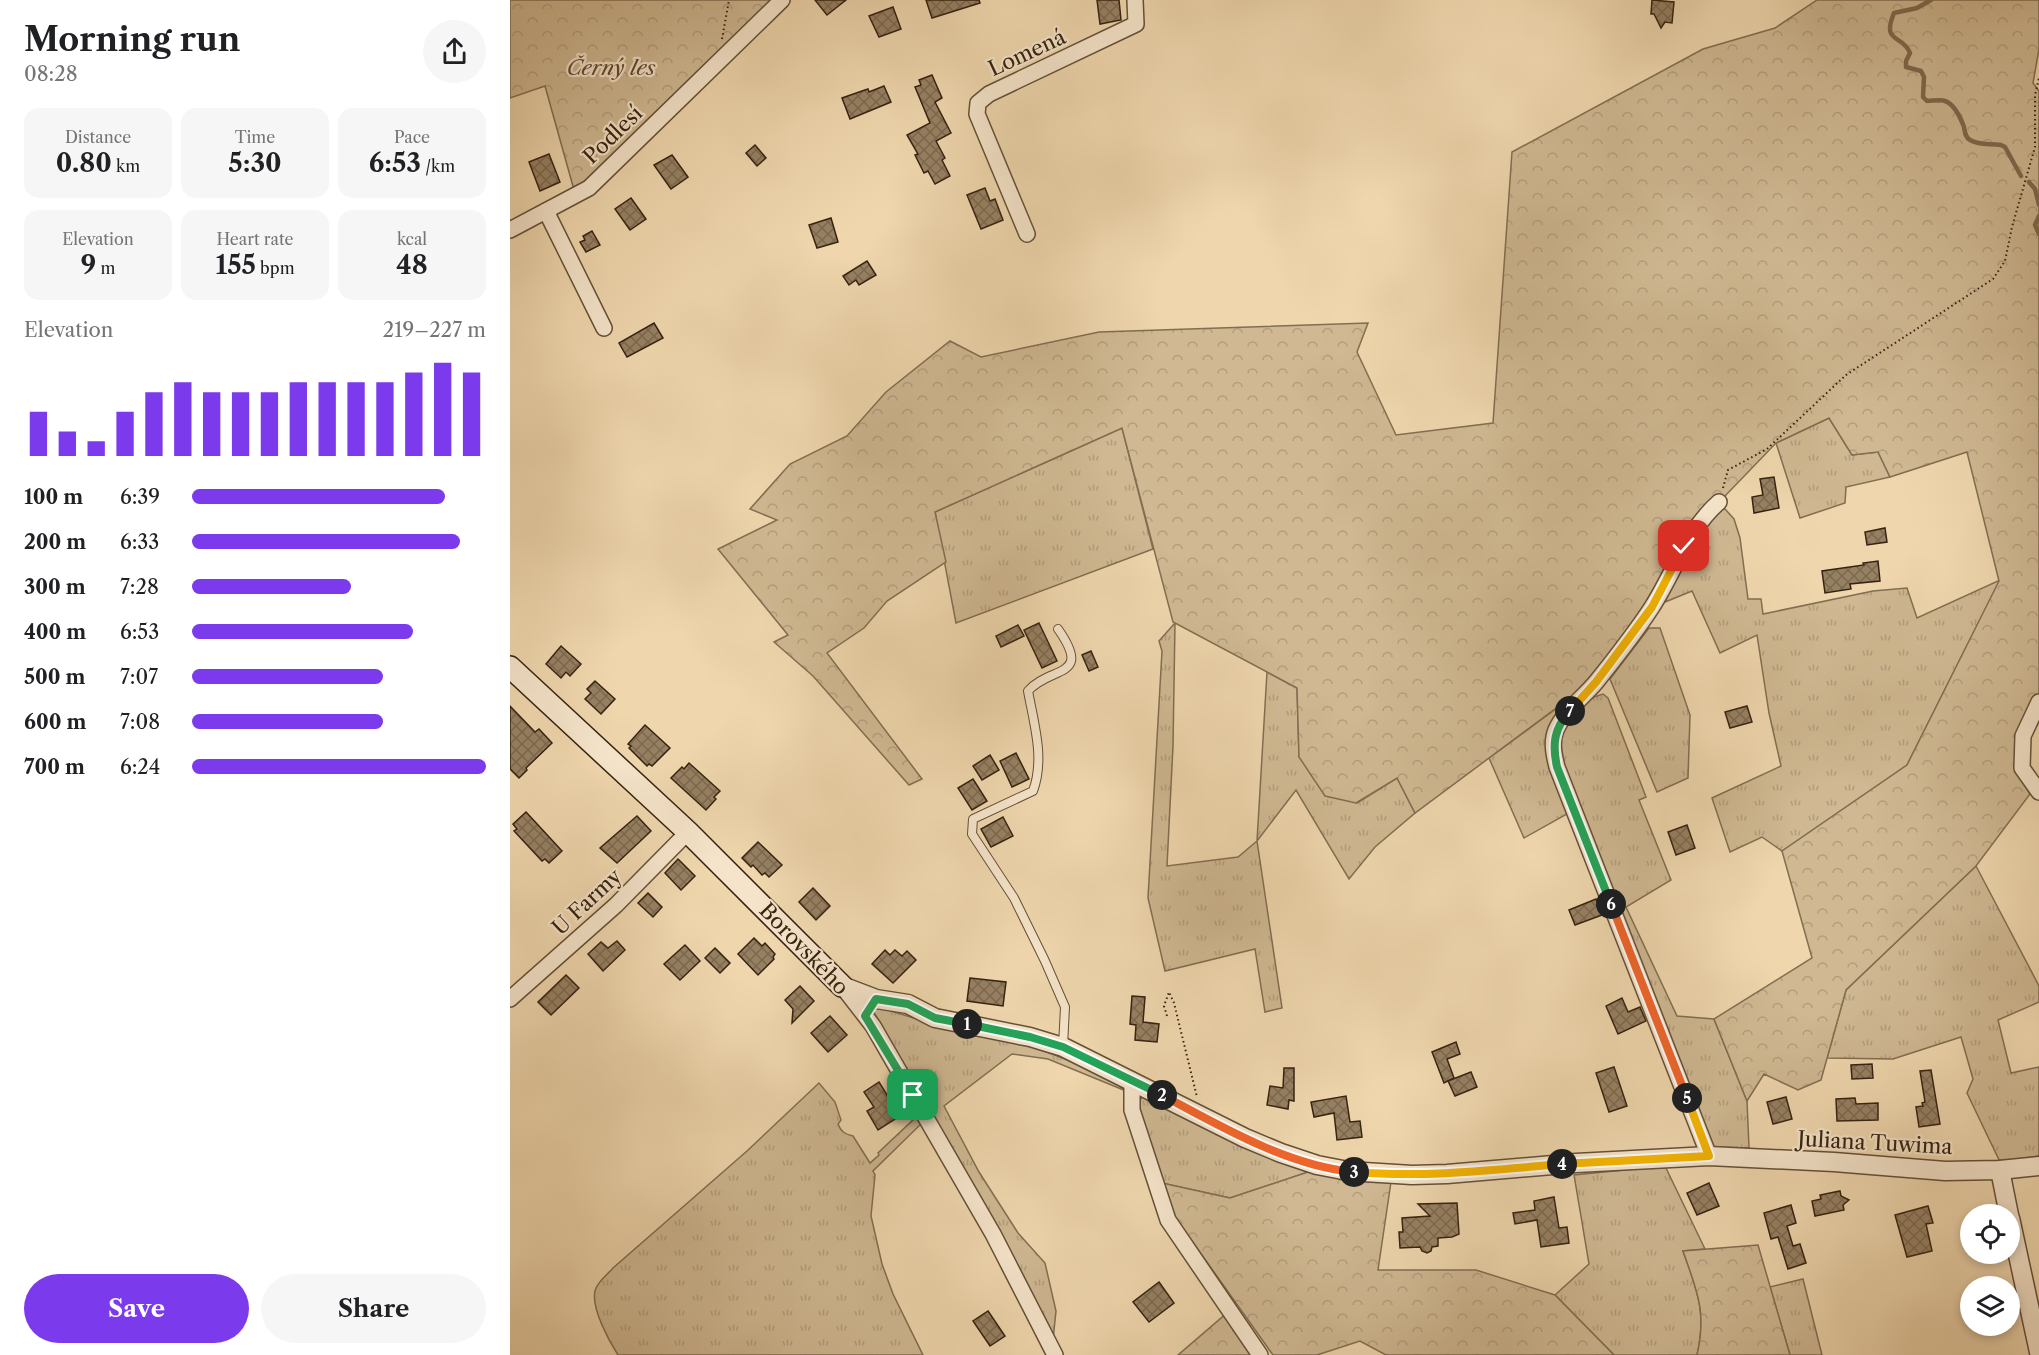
<!DOCTYPE html>
<meta charset="utf-8">
<style>
:root{--surface:#fff;--page:#f6f6f6;--text:#202124;--muted:#757577;--accent:#7c3aed}
body{margin:0;font-family:"Libre Caslon Text",serif;background:var(--page);color:var(--text);height:100vh;display:flex;flex-direction:column;font-size:22px;white-space:nowrap}
*{box-sizing:border-box;margin:0}
p{font-size:20px;color:var(--muted)}
.icon{flex:none;width:33px;height:33px;fill:none;stroke:currentColor;stroke-width:2;stroke-linecap:round;stroke-linejoin:round}
.map{position:relative;flex:1;overflow:hidden}
.details{display:flex;flex-direction:column;background:var(--surface);width:510px}
.details>*{flex:none}
.buttons{position:absolute;left:1450px;top:1204px;display:grid;gap:12px}
.buttons a{display:grid;place-items:center;width:60px;height:60px;border-radius:50%;background:var(--surface);box-shadow:0 3px 9px #0003;font-size:30px}
.pin{position:absolute;display:grid;place-items:center;width:51px;height:51px;color:#fff;margin:-26px;border-radius:12px;box-shadow:0 3px 9px #0006}
.km{position:absolute;width:30px;height:30px;margin:-15px;border-radius:50%;background:#222;color:#fff;font-size:16px;line-height:30px;text-align:center}
.round{display:grid;place-items:center;flex:none;width:63px;height:63px;border-radius:32px;background:var(--page)}
.headline{display:flex;align-items:center;justify-content:space-between;height:102px;padding:0 24px}
h1{font-size:33px;font-weight:700;line-height:45px}
.metrics{display:grid;grid-template-columns:repeat(3,1fr);gap:9px;height:102px;padding:6px 24px}
.metrics div{display:grid;align-content:center;border-radius:15px;background:var(--page);text-align:center}
.metrics b{font-size:26px;font-weight:700}
.metrics small{font-size:16px;font-weight:400}
.metrics p{font-size:16px}
.chart{height:168px;padding:12px 24px}
.chart p{display:flex;justify-content:space-between}
.chart svg{width:100%;height:108px;margin-top:6px;stroke:var(--accent);stroke-width:6}
.primary-button{display:flex;gap:12px;margin-top:auto;padding:12px 24px}
.primary-button a{flex:1;height:69px;border-radius:36px;background:var(--accent);color:#fff;font-size:24px;font-weight:700;line-height:69px;text-align:center}
.primary-button a+a{background:var(--page);color:var(--text)}
ul{padding:0 24px;list-style:none;font-size:20px}
li{display:grid;grid-template-columns:96px 72px 1fr;align-items:center;height:45px}
li i{height:15px;border-radius:8px;background:var(--accent)}
main{display:flex;flex:1;min-height:0}
.map>svg:first-child{display:block}
.grass{fill:url(#grass-tufts);stroke:#826e51;stroke-width:1.5}
.forest{fill:url(#forest-crowns);stroke:#826e51;stroke-width:1.5}
.lines{fill:none;stroke-linecap:round;stroke-linejoin:round}
.stream{stroke:#7f6a4e;stroke-width:4.5}
.building{fill:url(#building-cross-hatch);stroke:#352310;stroke-width:1.5}
.service-casing{stroke:#645037;stroke-width:10}
.minor-casing{stroke:#645037;stroke-width:18}
.tertiary-casing{stroke:#645037;stroke-width:21}
.secondary-casing{stroke:#352310;stroke-width:24}
.path{stroke:#352310;stroke-width:2;stroke-dasharray:1.5 3;stroke-linecap:butt}
.service{stroke:#f5e4ca;stroke-width:8}
.minor{stroke:#f5e4ca;stroke-width:15}
.tertiary{stroke:#f5e4ca;stroke-width:18}
.secondary{stroke:#f5e4ca;stroke-width:21}
.split-1-casing{stroke:#fff;stroke-width:12}
.split-2-casing{stroke:#fff;stroke-width:12}
.split-3-casing{stroke:#fff;stroke-width:12}
.split-4-casing{stroke:#fff;stroke-width:12}
.split-5-casing{stroke:#fff;stroke-width:12}
.split-6-casing{stroke:#fff;stroke-width:12}
.split-7-casing{stroke:#fff;stroke-width:12}
.split-8-casing{stroke:#fff;stroke-width:12}
.split-1{stroke:#22a559;stroke-width:8}
.split-2{stroke:#22a559;stroke-width:8}
.split-3{stroke:#f0652b;stroke-width:8}
.split-4{stroke:#f5b400;stroke-width:8}
.split-5{stroke:#f5b400;stroke-width:8}
.split-6{stroke:#f0652b;stroke-width:8}
.split-7{stroke:#22a559;stroke-width:8}
.split-8{stroke:#f5b400;stroke-width:8}
.labels{text-anchor:middle;stroke-width:4.5;stroke-linejoin:round;paint-order:stroke}
.street-label{font-size:21px;fill:#352310;stroke:#f5e4ca}
.park-label{font-size:21px;font-style:italic;fill:#5c4830;stroke:#f5e4ca}
</style>
<main>
<section class="details">
<div class="headline"><div><h1>Morning run</h1><p>08:28</p></div><a class="round"><svg class="icon" aria-label="share" viewBox="0 0 24 24"><path d="M12 15V3M7 8l5-5 5 5M5 13v7h14v-7"/></svg></a></div>
<div class="metrics">
<div><p>Distance</p><b>0.80<small> km</small></b></div>
<div><p>Time</p><b>5:30</b></div>
<div><p>Pace</p><b>6:53<small> /km</small></b></div>
</div>
<div class="metrics">
<div><p>Elevation</p><b>9<small> m</small></b></div>
<div><p>Heart rate</p><b>155<small> bpm</small></b></div>
<div><p>kcal</p><b>48</b></div>
</div>
<div class="chart"><p><span>Elevation</span>219–227 m</p>
<svg viewBox="0 0 160 44" preserveAspectRatio="none"><path d="M5 44V26M15 44V34M25 44V38M35 44V26M45 44V18M55 44V14M65 44V18M75 44V18M85 44V18M95 44V14M105 44V14M115 44V14M125 44V14M135 44V10M145 44V6M155 44V10"/></svg>
</div>
<ul>
<li><b>100 m</b>6:39<i style="width:86%"></i></li>
<li><b>200 m</b>6:33<i style="width:91%"></i></li>
<li><b>300 m</b>7:28<i style="width:54%"></i></li>
<li><b>400 m</b>6:53<i style="width:75%"></i></li>
<li><b>500 m</b>7:07<i style="width:65%"></i></li>
<li><b>600 m</b>7:08<i style="width:65%"></i></li>
<li><b>700 m</b>6:24<i style="width:100%"></i></li>
</ul>
<div class="primary-button"><a>Save</a><a>Share</a></div>
</section>
<div class="map">
<svg width="1529" height="1355" viewBox="0 0 1529 1355">
<defs>
<pattern id="grass-tufts" width="24" height="20" patternUnits="userSpaceOnUse" patternTransform="scale(1.5)"><rect width="24" height="20" fill="#cfb892"/><path d="M3 7l-1-3M5 7V3M7 7l1-3M15 17l-1-3M17 17v-4M19 17l1-3" fill="none" stroke="#b29e7d"/></pattern>
<pattern id="forest-crowns" width="20" height="18" patternUnits="userSpaceOnUse" patternTransform="scale(1.5)"><rect width="20" height="18" fill="#cfb892"/><path d="M2 6a3 3 0 1 1 6 0M12 15a3 3 0 1 1 6 0" fill="none" stroke="#b29e7d"/></pattern>
<pattern id="building-cross-hatch" width="8" height="8" patternUnits="userSpaceOnUse" patternTransform="scale(1.5)"><rect width="8" height="8" fill="#968062"/><path d="M0 0l8 8M0 8l8-8" fill="none" stroke="#7b684f"/></pattern>
</defs>
<rect width="100%" height="100%" fill="#efd6ad"/>
<filter id="stains"><feTurbulence type="fractalNoise" baseFrequency=".00333" numOctaves="4"/><feColorMatrix values="0 0 0 0 .2 0 0 0 0 .09 0 0 0 0 .02 0 0 0 .5 -.17"/></filter>
<radialGradient id="worn" r=".72"><stop offset=".6" stop-color="#630" stop-opacity="0"/><stop offset="1" stop-color="#630" stop-opacity=".3"/></radialGradient>
<g class="grass">
<path d="M1319 418 1342 455 1368 452 1380 477 1336 487 1335 503 1290 518 1266 443Z"/>
<path d="M612 428 643 549 446 623 425 512Z"/>
<path d="M1215 509 1224 519 1230 538 1238 599H1251L1253 614 1363 591 1397 588 1407 618 1490 580 1397 765 1272 851 1252 837 1220 852 1202 798 1271 766 1259 713 1247 635 1210 653 1182 591 1155 602 1180 545 1201 511Z"/>
<path d="M665 623 663 746 657 866 728 857 747 841 757 672 787 688 789 757 847 803 887 778 905 813 865 847 839 879 786 790 747 841 772 1008 755 1012 745 949 655 971 638 898 652 651 649 641Z"/>
<path d="M1139 628H1150L1180 715 1178 778 1147 792 1100 679Z"/>
<path d="M1066 694 1039 760 1057 814 1014 838 979 758Z"/>
<path d="M1093 694 1098 698 1136 797 1129 800 1161 880 1116 907 1167 1016 1204 1019 1237 1101 1239 1148 1202 1147 1050 758 1049 733 1075 700Z"/>
<path d="M1466 866 1529 986V1002L1488 1020 1501 1073 1529 1067V1156L1490 1162 1457 1093 1463 1079 1451 1037 1383 1059 1317 1058 1336 990Z"/>
<path d="M357 1000 371 1008 430 1026 511 1042 591 1073 616 1091 538 1059 502 1054 434 1106 469 1172 508 1233 535 1263 546 1311 543 1340 503 1257Z"/>
<path d="M382 1074 412 1123 363 1171 365 1175 361 1216 372 1264 383 1294 413 1355H108C99 1341 81 1308 85 1291 87 1282 97 1275 103 1268L237 1151 309 1083 325 1102 331 1120 328 1124C331 1132 335 1134 343 1136L360 1163 369 1155 368 1153 406 1117Z"/>
<path d="M632 1095 801 1171 720 1198 652 1183 628 1108Z"/>
<path d="M1155 1166 1195 1249 1173 1251C1187 1290 1197 1313 1187 1355H1104L1045 1295 1079 1264 1064 1175Z"/>
<path d="M1293 1279 1312 1355H1280L1260 1287Z"/>
</g>
<g class="forest">
<path d="M0 0H272L66 197 35 86 0 98Z"/>
<path d="M1307 0H1529V49L1523 83 1529 91V693L1504 768 1520 794 1466 866 1336 990 1311 1080 1288 1090 1254 1074 1237 1101 1204 1019 1302 958 1272 851 1397 765 1489 581 1457 452 1380 477 1368 452 1342 455 1319 418 1266 443 1164 549 1133 615 1084 680 905 813 887 778 846 803 815 796 789 757 787 688 663 622 612 428 425 512 436 562 377 601 354 628 317 653 412 779 399 785 303 676 264 642 278 635 208 549 267 520 240 509 280 464 337 436 376 392 440 341 471 357 589 332 858 323 847 352 886 435 983 423 1002 152 1193 49 1265 28Z"/>
<path d="M801 1171 881 1182 868 1270H966L1045 1295 1104 1355H876L850 1341 807 1355H763L662 1213 652 1183 720 1198Z"/>
<path d="M1248 1245 1280 1355H1187C1197 1312 1187 1291 1173 1251Z"/>
<path d="M717 1313 744 1355H668Z"/>
</g>
<g class="lines">
<g class="stream">
<path d="M1421 0 1407 8 1384 13C1371 44 1393 34 1400 53L1396 61V67L1411 71 1414 77 1413 97 1417 101C1422 101 1431 99 1435 101 1444 104 1451 119 1454 127 1455 132 1455 137 1460 140 1470 146 1481 143 1491 145L1495 147 1511 176"/>
<path d="M1519 182 1525 189 1529 205"/>
<path d="M1529 216 1525 225 1529 234"/>
</g>
</g>
<g class="building">
<path d="M305 0H336L317 15Z"/>
<path d="M416 0H469L470 3 422 18Z"/>
<path d="M587 0H609L611 20 590 24Z"/>
<path d="M1142 0 1164 2 1162 23 1155 22 1151 28 1144 14H1141Z"/>
<path d="M383 7 391 29 369 37 359 16Z"/>
<path d="M422 75 432 98 425 102 441 133 426 141 435 158 432 160 440 176 425 184 418 171 414 173 405 155 408 154 397 135 420 123 405 87 411 85 409 80Z"/>
<path d="M374 86 381 102 340 119 332 98 352 91 358 89 359 92Z"/>
<path d="M245 145 256 158 247 166 236 153Z"/>
<path d="M39 154 50 182 30 191 19 162Z"/>
<path d="M162 155 178 177 161 189 144 165Z"/>
<path d="M475 188 480 201 485 199 493 220 471 229 457 195Z"/>
<path d="M121 198 136 219 120 230 105 209Z"/>
<path d="M321 218 328 242 307 248 299 225Z"/>
<path d="M82 231 90 245 76 252 70 242 75 240 73 236Z"/>
<path d="M357 261 366 275 349 285 346 280 339 285 333 276Z"/>
<path d="M144 323 153 338 117 357 109 343Z"/>
<path d="M1264 477 1269 508 1244 513 1242 497 1253 495 1250 479Z"/>
<path d="M1375 528 1377 542 1357 545 1355 532Z"/>
<path d="M1368 561 1370 581 1340 584 1341 589 1315 593 1312 571 1354 565 1353 563Z"/>
<path d="M529 623 547 661 532 668 514 630Z"/>
<path d="M508 625 514 636 491 647 486 636Z"/>
<path d="M51 646 71 664 60 676 56 672 51 678 36 664Z"/>
<path d="M581 651 588 667 579 671 572 655Z"/>
<path d="M85 681 105 699 91 714 75 699 81 693 77 689Z"/>
<path d="M0 706 25 732 29 729 42 743 16 768 17 770 9 778 0 769Z"/>
<path d="M1237 706 1242 722 1220 728 1215 712Z"/>
<path d="M135 725 160 748 142 766 139 764 137 766 119 748 121 746 118 744Z"/>
<path d="M506 753 519 779 502 787 490 761Z"/>
<path d="M480 755 489 770 472 780 463 766Z"/>
<path d="M179 763 210 791 204 797 206 799 196 810 161 778 172 767 174 769Z"/>
<path d="M463 779 477 801 462 810 448 788Z"/>
<path d="M16 812 52 851 39 863 35 859 32 861 4 831 7 829 3 824Z"/>
<path d="M127 816 141 831 107 863 90 848Z"/>
<path d="M493 817 503 836 481 847 471 829Z"/>
<path d="M1177 825 1185 848 1166 855 1158 832Z"/>
<path d="M248 842 272 865 259 877 255 873 252 875 243 865 241 867 232 858Z"/>
<path d="M168 859 185 876 171 890 155 873Z"/>
<path d="M303 888 320 906 306 920 289 902Z"/>
<path d="M138 893 152 907 143 917 128 903Z"/>
<path d="M1086 899 1092 915 1065 925 1059 910Z"/>
<path d="M244 938 252 946 255 943 265 954 263 957 264 959 248 975 228 954Z"/>
<path d="M107 941 115 950 93 971 78 954 91 942 98 948Z"/>
<path d="M175 945 190 961 170 980 154 964Z"/>
<path d="M205 948 220 963 210 973 195 958Z"/>
<path d="M375 950 380 955 385 950 392 956 397 951 406 960 383 983 362 964Z"/>
<path d="M56 975 69 988 41 1015 28 1002Z"/>
<path d="M460 978 496 982 493 1006 457 1001Z"/>
<path d="M290 986 304 1001 282 1023 283 1009 275 1000Z"/>
<path d="M622 996 635 997 633 1022 649 1024 647 1042 625 1040 626 1025 620 1024Z"/>
<path d="M1112 998 1118 1012 1130 1007 1136 1021 1108 1034 1096 1006Z"/>
<path d="M320 1016 337 1035 318 1052 301 1033Z"/>
<path d="M946 1042 950 1054 937 1059 944 1078 934 1083 922 1052Z"/>
<path d="M1362 1064 1363 1078 1342 1079 1341 1065Z"/>
<path d="M1104 1067 1117 1106 1099 1112 1086 1073Z"/>
<path d="M774 1068H784V1101L779 1100 778 1109 757 1105 760 1086 773 1088Z"/>
<path d="M1421 1070 1430 1124 1409 1127 1406 1107 1413 1106 1412 1103 1415 1102 1410 1071Z"/>
<path d="M961 1072 967 1087 945 1096 938 1081Z"/>
<path d="M369 1082 390 1116 368 1130 357 1111 364 1107 354 1092Z"/>
<path d="M836 1096 840 1122 850 1121 852 1137 827 1140 824 1113 804 1117 801 1102Z"/>
<path d="M1276 1097 1282 1119 1263 1124 1257 1102Z"/>
<path d="M1345 1098 1346 1104 1368 1103V1120L1327 1121 1326 1099Z"/>
<path d="M1199 1183 1209 1206 1187 1215 1177 1193Z"/>
<path d="M1330 1191 1331 1196 1339 1200 1333 1205 1334 1210 1305 1216 1302 1201 1311 1199 1310 1195Z"/>
<path d="M1044 1197 1049 1228 1057 1227 1059 1243 1031 1247 1027 1220 1005 1224 1003 1213 1025 1210 1024 1201Z"/>
<path d="M947 1203 949 1234 942 1237 928 1238V1246L922 1247 921 1251 917 1253 912 1251 910 1247 890 1248 889 1232H893L892 1218 920 1216 908 1204Z"/>
<path d="M1281 1205 1286 1223 1277 1226 1283 1246 1290 1244 1296 1263 1278 1269 1268 1237 1261 1239 1254 1213Z"/>
<path d="M1418 1206 1423 1223 1416 1224 1422 1251 1397 1257 1385 1215Z"/>
<path d="M649 1282 664 1303 639 1322 623 1302Z"/>
<path d="M478 1311 495 1336 480 1346 463 1321Z"/>
</g>
<g class="lines">
<g class="service-casing">
<path id="service" d="M548 629C583 679 541 665 518 691 524 724 535 759 523 791L463 819 462 834 504 898 535 961 555 1007 553 1046"/>
</g>
<g class="minor-casing">
<g id="minor">
<path d="M36 211 94 328"/>
<path d="M0 230 79 188 272 0"/>
<path d="M517 234 467 114 468 103 479 94 626 24 625 0"/>
<path d="M1529 702 1513 736 1512 768 1529 792"/>
<path d="M332 986 363 1026 483 1234 545 1355"/>
<path d="M0 999 106 905 178 832"/>
<path d="M622 1080V1110L658 1220 750 1355"/>
<path d="M1199 1156 1047 767C1044 755 1041 742 1046 730 1054 711 1074 697 1087 681 1106 657 1126 632 1142 607 1165 571 1177 530 1209 502"/>
</g>
</g>
<g class="tertiary-casing">
<g id="tertiary">
<path d="M332 986 366 999 398 1004 425 1018 520 1037 553 1047 735 1138 771 1153 807 1165 838 1171 902 1175 937 1174 1066 1163 1199 1156 1324 1162 1435 1171 1490 1170 1529 1166"/>
<path d="M1490 1170 1499 1215"/>
<path d="M1500 1218 1529 1352"/>
</g>
</g>
<g class="secondary-casing">
<path id="secondary" d="M0 667 178 832 332 986"/>
</g>
<g class="path">
<path d="M212 39 219 0"/>
<path d="M1213 488 1218 470 1257 449 1336 375 1483 279 1495 261 1502 227 1525 147V95L1529 78"/>
<path d="M657 1016 654 1006 659 992 664 1003 687 1097"/>
</g>
<use href="#service" class="service"/>
<use href="#minor" class="minor"/>
<use href="#tertiary" class="tertiary"/>
<use href="#secondary" class="secondary"/>
</g>
<g class="lines">
<g class="split-1-casing">
<path id="split-1" d="M403 1095 355 1016 366 999 398 1004 425 1018 457 1024"/>
</g>
<g class="split-2-casing">
<path id="split-2" d="M457 1024 520 1037 553 1047 652 1095"/>
</g>
<g class="split-3-casing">
<path id="split-3" d="M652 1095C710 1126 778 1166 844 1172"/>
</g>
<g class="split-4-casing">
<path id="split-4" d="M844 1172C914 1178 983 1170 1052 1164"/>
</g>
<g class="split-5-casing">
<path id="split-5" d="M1052 1164 1199 1156 1177 1098"/>
</g>
<g class="split-6-casing">
<path id="split-6" d="M1101 904 1177 1098"/>
</g>
<g class="split-7-casing">
<path id="split-7" d="M1060 711C1044 728 1042 744 1047 767L1101 904"/>
</g>
<g class="split-8-casing">
<path id="split-8" d="M1060 711 1086 682 1142 607 1174 546"/>
</g>
<use href="#split-1" class="split-1"/>
<use href="#split-2" class="split-2"/>
<use href="#split-3" class="split-3"/>
<use href="#split-4" class="split-4"/>
<use href="#split-5" class="split-5"/>
<use href="#split-6" class="split-6"/>
<use href="#split-7" class="split-7"/>
<use href="#split-8" class="split-8"/>
</g>
<g class="labels">
<g class="street-label">
<text transform="translate(517 53) rotate(-25)" y="7">Lomená</text>
<text transform="translate(103 135) rotate(-44)" y="7">Podlesí</text>
<text transform="translate(77 902) rotate(-43)" y="7">U Farmy</text>
<text transform="translate(294 949) rotate(46)" y="7">Borovského</text>
<text transform="translate(1365 1143) rotate(3)" y="7">Juliana Tuwima</text>
</g>
<g class="park-label">
<text x="101" y="75">Černý les</text>
</g>
</g>
<rect width="100%" height="100%" filter="url(#stains)"/>
<rect width="100%" height="100%" fill="url(#worn)"/>
</svg>
<div class="buttons">
<a><svg class="icon" aria-label="locate" viewBox="0 0 24 24"><circle cx="12" cy="12" r="6"/><path d="M12 2v4M12 18v4M2 12h4M18 12h4"/></svg></a>
<a><svg class="icon" aria-label="layers" viewBox="0 0 24 24"><path d="M12 4l9 5-9 5-9-5zM3 14l9 5 9-5"/></svg></a>
</div>
<div class="pin" style="left:403px;top:1095px;background:#1e9e55"><svg class="icon" aria-label="arrive" viewBox="0 0 24 24"><path d="M6 21V4h12l-3 4 3 4H6"/></svg></div>
<div class="pin" style="left:1174px;top:546px;background:#d93025"><svg class="icon" aria-label="check" viewBox="0 0 24 24"><path d="M5 12l5 5 9-10"/></svg></div>
<b class="km" style="left:457px;top:1024px">1</b>
<b class="km" style="left:652px;top:1095px">2</b>
<b class="km" style="left:844px;top:1172px">3</b>
<b class="km" style="left:1052px;top:1164px">4</b>
<b class="km" style="left:1177px;top:1098px">5</b>
<b class="km" style="left:1101px;top:904px">6</b>
<b class="km" style="left:1060px;top:711px">7</b>
</div>
</main>
